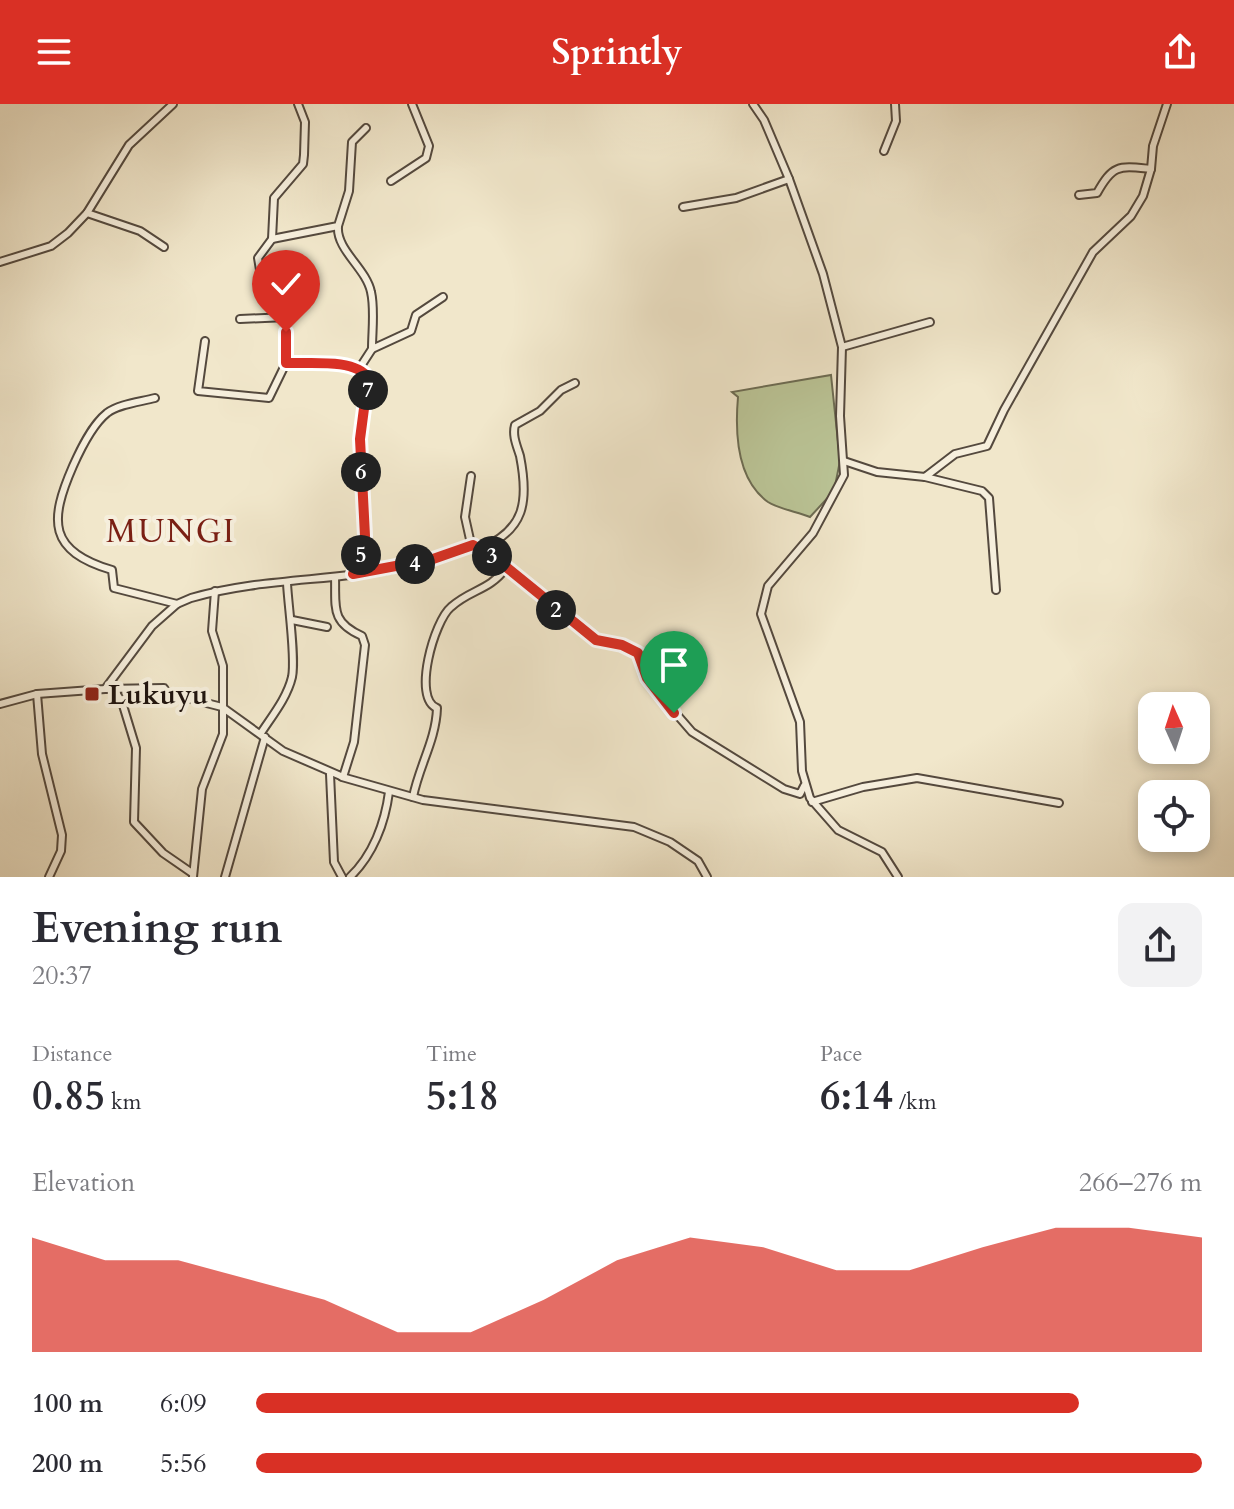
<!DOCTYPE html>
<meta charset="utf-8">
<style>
:root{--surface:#fff;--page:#f2f2f3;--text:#2b2b33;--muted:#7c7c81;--accent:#d93025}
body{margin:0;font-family:Cardo,serif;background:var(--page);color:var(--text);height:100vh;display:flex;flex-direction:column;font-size:30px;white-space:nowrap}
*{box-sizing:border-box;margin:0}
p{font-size:26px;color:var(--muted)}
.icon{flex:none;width:44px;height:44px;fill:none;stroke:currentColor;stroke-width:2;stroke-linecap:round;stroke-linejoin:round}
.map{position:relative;height:773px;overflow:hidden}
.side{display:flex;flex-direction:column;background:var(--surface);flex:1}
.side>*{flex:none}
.needle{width:52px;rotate:357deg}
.buttons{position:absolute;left:1138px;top:588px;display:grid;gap:16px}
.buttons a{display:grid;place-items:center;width:72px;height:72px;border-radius:16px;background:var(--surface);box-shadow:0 4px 12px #0003;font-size:40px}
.pin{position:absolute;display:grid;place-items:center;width:68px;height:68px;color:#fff;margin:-82px -34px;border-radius:50% 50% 50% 0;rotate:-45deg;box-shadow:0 0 8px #0007}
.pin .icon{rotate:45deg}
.km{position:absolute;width:40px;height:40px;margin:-20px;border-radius:50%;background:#222;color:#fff;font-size:22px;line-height:40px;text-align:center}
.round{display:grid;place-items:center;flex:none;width:84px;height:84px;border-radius:16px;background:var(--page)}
.headline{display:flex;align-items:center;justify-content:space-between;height:136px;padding:0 32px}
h1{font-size:44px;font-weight:800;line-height:60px}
.figures{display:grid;grid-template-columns:repeat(3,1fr);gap:12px;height:136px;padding:8px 32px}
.figures div{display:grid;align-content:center}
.figures b{font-size:40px;font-weight:800}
.figures small{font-size:22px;font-weight:400}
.figures p{font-size:22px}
.chart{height:224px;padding:16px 32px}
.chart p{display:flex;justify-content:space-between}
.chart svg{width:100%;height:144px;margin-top:8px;fill:var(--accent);opacity:.7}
ul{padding:0 32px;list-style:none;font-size:26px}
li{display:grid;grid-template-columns:128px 96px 1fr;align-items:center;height:60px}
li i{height:20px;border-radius:10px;background:var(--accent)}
header{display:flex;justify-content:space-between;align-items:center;height:104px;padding:0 32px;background:var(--accent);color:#fff;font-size:36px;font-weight:800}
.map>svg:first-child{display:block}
.green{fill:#bbc597;stroke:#6d6c53;stroke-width:2}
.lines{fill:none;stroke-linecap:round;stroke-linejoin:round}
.street-casing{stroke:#54493e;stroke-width:10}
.street{stroke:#f6efdd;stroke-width:6}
.route-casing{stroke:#fff;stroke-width:16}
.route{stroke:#d93025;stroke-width:10}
.poi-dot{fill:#8f2418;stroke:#f6efdd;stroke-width:3}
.labels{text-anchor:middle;stroke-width:8;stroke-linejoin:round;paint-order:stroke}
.poi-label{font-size:28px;font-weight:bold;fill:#1f140f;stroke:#f6efdd;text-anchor:start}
.quarter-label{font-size:32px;letter-spacing:2px;fill:#7a1f14;stroke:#f6efdd}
</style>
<header><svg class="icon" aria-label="menu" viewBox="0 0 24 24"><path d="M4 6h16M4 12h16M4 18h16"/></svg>Sprintly<svg class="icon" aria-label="share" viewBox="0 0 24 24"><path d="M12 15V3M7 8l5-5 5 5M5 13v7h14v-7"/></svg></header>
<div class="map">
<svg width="1234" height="773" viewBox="0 0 1234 773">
<rect width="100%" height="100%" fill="#f1e7cb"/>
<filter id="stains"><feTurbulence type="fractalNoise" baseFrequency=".0025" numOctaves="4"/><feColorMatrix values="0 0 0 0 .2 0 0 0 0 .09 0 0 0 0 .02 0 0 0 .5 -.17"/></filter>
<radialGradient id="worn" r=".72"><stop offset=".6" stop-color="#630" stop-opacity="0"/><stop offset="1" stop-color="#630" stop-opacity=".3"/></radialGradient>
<path class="green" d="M831 271 840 357 834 387 810 413C798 408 779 405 768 398 736 375 735 327 738 293L732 288Z"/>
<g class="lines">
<g class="street-casing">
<g id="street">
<path d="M753 0 764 16 789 75 823 170 842 243 840 312 844 371 813 429 768 482 761 510 800 618 802 667 810 694 838 726 882 748 898 773"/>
<path d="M884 47 896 17 895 0"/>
<path d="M391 77 426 54 429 42 412 0"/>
<path d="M1079 91 1097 89C1113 60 1119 62 1151 65"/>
<path d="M683 103 736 94 789 75"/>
<path d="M87 109 140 127 164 143"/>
<path d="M338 122C336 146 366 164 371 188 375 205 372 227 372 245"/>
<path d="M272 135 274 94 303 60 304 51 305 18 298 0"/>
<path d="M0 158 51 142 68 129 87 109 129 41 173 0"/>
<path d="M240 215 287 213"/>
<path d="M205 237 198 287 269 294 286 259 287 221 283 194 260 166 258 154 272 135 338 122 349 87 352 38 366 24"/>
<path d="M842 243 930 218"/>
<path d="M286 259C307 260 356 254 368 274L360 335 365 432 353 470"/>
<path d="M359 265 372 245 411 227 416 211 443 193"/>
<path d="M155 294C140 298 119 300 107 309 92 321 81 344 73 362 49 417 48 447 112 466L114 484 177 500"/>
<path d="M844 357 877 368 925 373 955 350 987 342 1004 306 1093 148 1131 112 1143 92 1151 65 1153 42 1167 0"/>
<path d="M471 372 465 413 471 440"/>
<path d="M925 373 982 387 989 394 996 486"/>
<path d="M480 445C525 426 529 398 520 352 517 342 512 332 515 321L540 307 561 286 575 279"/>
<path d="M292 516 327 523"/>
<path d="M105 585 164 584 167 589 222 603 283 647 343 673 354 638 365 541 362 532C330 518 336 503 335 473"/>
<path d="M114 586 122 598 136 644 134 718 163 749 192 769"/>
<path d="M37 590 42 650 62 731 61 747 49 773"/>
<path d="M0 600 37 590 105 585 152 522 177 500 191 494C282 467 383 483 471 440L495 454 596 536 632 544 644 557 653 583 692 628 784 685 800 690 804 682"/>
<path d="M261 629C272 612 287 594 292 573 296 554 288 501 287 479"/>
<path d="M330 670 334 758 342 773"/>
<path d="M342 673 423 696 634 723 670 738 698 757 707 773"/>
<path d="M413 693C419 662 436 636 437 604 412 595 434 517 451 503 471 485 489 487 506 464"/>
<path d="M812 698 863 683 917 674 1059 699"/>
<path d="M193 773 202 685 223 630V562L212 527 215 487"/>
<path d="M225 773 265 633"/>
<path d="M350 773C373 751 385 719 389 688"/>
</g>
</g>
<use href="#street" class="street"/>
</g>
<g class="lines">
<g class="route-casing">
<path id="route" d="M286 228V259C307 260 356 254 368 274L360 335 365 432 353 470 433 455 473 441 495 454 596 536 622 541 638 549 647 574 674 609"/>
</g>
<use href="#route" class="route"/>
</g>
<rect class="poi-dot" x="84" y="582" width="16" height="16" rx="4"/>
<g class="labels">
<g class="poi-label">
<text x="108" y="600">Lukuyu</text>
</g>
<g class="quarter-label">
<text x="171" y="438">MUNGI</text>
</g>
</g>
<rect width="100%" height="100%" filter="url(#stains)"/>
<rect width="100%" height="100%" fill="url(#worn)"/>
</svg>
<div class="buttons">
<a><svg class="needle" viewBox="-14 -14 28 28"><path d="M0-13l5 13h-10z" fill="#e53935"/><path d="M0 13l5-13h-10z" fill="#7c7c81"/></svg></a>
<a><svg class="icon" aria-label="locate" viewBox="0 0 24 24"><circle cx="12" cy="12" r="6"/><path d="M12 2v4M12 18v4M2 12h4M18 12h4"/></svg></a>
</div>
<div class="pin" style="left:674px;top:609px;background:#1e9e55"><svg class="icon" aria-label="arrive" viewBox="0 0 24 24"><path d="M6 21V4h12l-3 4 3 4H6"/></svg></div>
<div class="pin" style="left:286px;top:228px;background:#d93025"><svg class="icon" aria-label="check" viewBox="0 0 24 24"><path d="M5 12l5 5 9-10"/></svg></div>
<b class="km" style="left:556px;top:506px">2</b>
<b class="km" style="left:492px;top:452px">3</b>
<b class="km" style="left:415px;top:460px">4</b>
<b class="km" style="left:361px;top:451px">5</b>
<b class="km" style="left:361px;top:368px">6</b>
<b class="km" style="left:368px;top:286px">7</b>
</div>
<section class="side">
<div class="headline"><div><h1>Evening run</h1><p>20:37</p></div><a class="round"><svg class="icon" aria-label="share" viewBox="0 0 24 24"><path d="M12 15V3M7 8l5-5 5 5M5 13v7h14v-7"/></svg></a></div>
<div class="figures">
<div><p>Distance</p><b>0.85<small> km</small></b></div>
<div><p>Time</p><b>5:18</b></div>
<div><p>Pace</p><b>6:14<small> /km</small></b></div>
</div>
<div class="chart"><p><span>Elevation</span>266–276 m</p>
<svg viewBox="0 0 160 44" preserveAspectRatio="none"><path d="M0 44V9L10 16L20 16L30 22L40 28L50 38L60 38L70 28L80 16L90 9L100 12L110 19L120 19L130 12L140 6L150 6L160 9V44z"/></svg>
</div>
<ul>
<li><b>100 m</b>6:09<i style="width:87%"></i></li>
<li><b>200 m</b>5:56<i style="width:100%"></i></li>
</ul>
</section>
